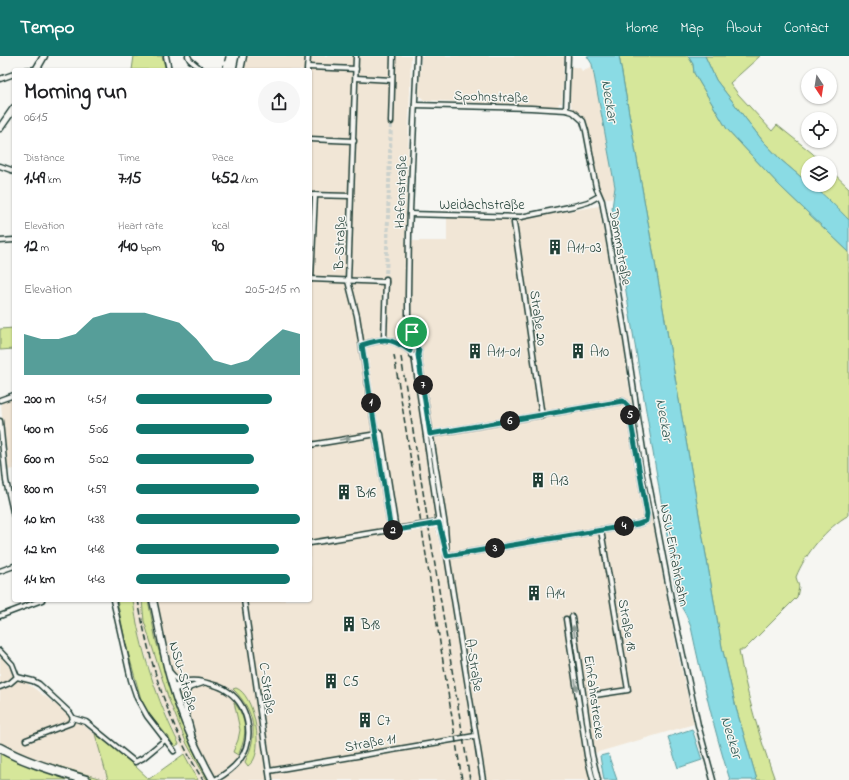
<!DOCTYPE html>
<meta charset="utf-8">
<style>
:root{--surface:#fff;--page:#f6f6f6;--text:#202124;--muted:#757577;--accent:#0f766e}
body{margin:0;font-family:"Indie Flower",sans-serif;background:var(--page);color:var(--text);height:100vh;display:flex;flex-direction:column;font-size:15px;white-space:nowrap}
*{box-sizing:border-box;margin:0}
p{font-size:13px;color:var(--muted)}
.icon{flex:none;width:22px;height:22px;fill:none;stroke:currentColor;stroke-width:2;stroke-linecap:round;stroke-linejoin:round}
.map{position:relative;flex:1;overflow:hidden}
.side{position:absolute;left:12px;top:12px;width:300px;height:534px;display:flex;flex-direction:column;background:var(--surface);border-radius:4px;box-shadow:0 1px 3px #0004}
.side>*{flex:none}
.needle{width:26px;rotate:168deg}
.fabs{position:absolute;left:801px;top:12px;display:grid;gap:8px}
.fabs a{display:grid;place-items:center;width:36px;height:36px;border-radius:50%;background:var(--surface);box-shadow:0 1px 3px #0004;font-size:20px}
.pin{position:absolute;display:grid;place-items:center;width:34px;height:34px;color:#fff;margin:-17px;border:2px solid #fff;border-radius:50%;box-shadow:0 1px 4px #0007}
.km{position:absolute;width:20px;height:20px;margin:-10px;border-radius:50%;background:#222;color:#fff;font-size:11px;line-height:20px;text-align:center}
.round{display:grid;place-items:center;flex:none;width:42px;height:42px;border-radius:21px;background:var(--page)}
.head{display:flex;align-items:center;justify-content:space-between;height:68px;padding:0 12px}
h1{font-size:22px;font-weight:700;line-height:30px}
.metrics{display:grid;grid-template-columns:repeat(3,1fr);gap:6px;height:68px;padding:4px 12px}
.metrics div{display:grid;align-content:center}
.metrics b{font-size:17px;font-weight:700}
.metrics small{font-size:11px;font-weight:400}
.metrics p{font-size:11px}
.chart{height:112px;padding:8px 12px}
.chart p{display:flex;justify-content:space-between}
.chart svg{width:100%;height:72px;margin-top:4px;fill:var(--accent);opacity:.7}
ul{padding:0 12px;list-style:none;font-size:13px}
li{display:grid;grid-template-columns:64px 48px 1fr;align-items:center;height:30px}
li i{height:10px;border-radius:5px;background:var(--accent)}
header{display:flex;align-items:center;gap:24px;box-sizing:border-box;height:56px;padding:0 20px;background:var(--accent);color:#fff}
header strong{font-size:19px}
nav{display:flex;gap:22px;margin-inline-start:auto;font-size:14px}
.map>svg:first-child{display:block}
.built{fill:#f1e6d6}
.green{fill:#d6e79a;stroke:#7a9267}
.water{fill:#8adbe4;stroke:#5f9c9e}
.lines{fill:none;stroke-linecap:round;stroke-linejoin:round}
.street-tunnel{stroke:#cbd1cc;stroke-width:4;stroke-dasharray:4 2;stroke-linecap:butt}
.street-casing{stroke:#1f3d34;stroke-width:7}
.secondary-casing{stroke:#1f3d34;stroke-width:9}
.highway-casing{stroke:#1f3d34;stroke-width:11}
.street{stroke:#f6f6f2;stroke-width:4}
.secondary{stroke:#f6f6f2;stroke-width:6}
.highway{stroke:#f6f6f2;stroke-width:8}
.rail{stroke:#1f3d34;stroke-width:1.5;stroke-dasharray:6 3;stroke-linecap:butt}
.oneway{fill:#8a9a93}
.route-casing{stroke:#fff;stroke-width:8}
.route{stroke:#0f766e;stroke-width:5}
.labels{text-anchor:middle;stroke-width:3;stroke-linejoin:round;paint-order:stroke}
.street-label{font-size:14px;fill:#1f3d34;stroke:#f6f6f2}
.poi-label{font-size:14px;fill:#1f3d34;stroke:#f6f6f2;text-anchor:start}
.water-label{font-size:15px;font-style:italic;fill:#345d57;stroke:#f6f6f2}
</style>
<header>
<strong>Tempo</strong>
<nav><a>Home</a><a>Map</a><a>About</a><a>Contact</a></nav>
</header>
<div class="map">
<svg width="849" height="724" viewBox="0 0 849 724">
<rect width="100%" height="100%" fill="#f6f6f2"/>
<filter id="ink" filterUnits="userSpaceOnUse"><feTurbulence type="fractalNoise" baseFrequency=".025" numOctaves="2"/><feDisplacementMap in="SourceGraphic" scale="8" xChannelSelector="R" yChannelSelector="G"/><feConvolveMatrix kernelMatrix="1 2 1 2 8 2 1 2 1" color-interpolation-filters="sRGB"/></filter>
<g filter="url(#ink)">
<g class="built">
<path d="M243 0H411L405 185H447V161L508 164 509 165 599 150 623 281 628 325 657 490 678 598 694 668 595 697 602 724H212L172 632 156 585 148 544H310V14H240Z"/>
<path d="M421 0H564L562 47H559L558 51 424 44 419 39Z"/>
<path d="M592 8 615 131 614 141 604 143 598 130 584 63 581 58 572 53 569 38V10L580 12 582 15 590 11Z"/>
<path d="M14 340V413L7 414 4 389 1 346Z"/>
<path d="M133 544H142L144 565 187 688 207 724H198L176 681 157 637 136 567Z"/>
<path d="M0 599 17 621 23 624 95 678 108 724 91 721 27 701 0 689Z"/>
</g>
<g class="green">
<path d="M134 0H162L166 14H132Z"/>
<path d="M619 0H688L693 8 694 17 727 73 780 130 849 196V459C827 471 805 498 796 521L799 531 797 541 744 594H739C746 638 760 682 775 724H757L736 652 722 591Z"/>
<path d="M705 0H760L730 27 738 38 772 75 777 69 812 97 823 107H808V127L781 104 762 84 716 24Z"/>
<path d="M830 114 849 132V164L811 129H830Z"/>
<path d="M14 272V293L0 294V273Z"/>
<path d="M117 544H133C139 590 158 647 179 688L174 691 170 683 147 656 141 643 126 589Z"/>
<path d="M142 544H148L156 585 171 634 212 724H207L187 688 169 644 144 565Z"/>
<path d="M236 632C254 638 262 688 254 703 253 706 250 708 248 710L245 706C259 678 255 655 233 633Z"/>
<path d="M234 646C247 663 248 679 238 699L233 696 238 684 240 674Z"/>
<path d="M95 678 120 696 149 723 184 698 198 724H108Z"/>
<path d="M0 689 27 701 105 724H0Z"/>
</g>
<g class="water">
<path d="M587 0H619L722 591 736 652 757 724H730C714 674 702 622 691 571L686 559 678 545 612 152 615 131 592 8Z"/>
<path d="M688 0H705L716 24 762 84 781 104 808 127V129C816 129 842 157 849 164V196L780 130 727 73 694 17 693 8Z"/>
<path d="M692 673 702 704 678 712 668 681Z"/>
<path d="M608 698 617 724H604L600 700Z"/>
</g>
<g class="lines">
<path class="street-tunnel" d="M386 223 391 66"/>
<g class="street-casing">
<g id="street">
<path d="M166 0 169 14"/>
<path d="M188 0 190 4 202 14"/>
<path d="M356 0 348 225 357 260 391 475"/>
<path d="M308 11 356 13"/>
<path d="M26 14 37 13"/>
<path d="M307 14 308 0"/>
<path d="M356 22 392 24"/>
<path d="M0 23 14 18"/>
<path d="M415 49 531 52 566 54 573 56 583 65 586 75 592 107"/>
<path d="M566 54 568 0"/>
<path d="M391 66 393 0"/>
<path d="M310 83 354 85"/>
<path d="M0 110 14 115"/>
<path d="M592 111 596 131 602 145 625 277 645 407 672 548 698 669 713 724"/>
<path d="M310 139 351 140"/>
<path d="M410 158 521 161 574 150 588 146 599 140"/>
<path d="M514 167 542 360"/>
<path d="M0 185 14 184"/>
<path d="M310 223 386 226"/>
<path d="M311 223 315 139"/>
<path d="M384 283 386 223"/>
<path d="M362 289C385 282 390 281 410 295"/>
<path d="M416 291 408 262V238L409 177 417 0"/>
<path d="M411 292 410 278 412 276"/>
<path d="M418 299 414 300 412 299 410 295 411 292 416 291 419 294 418 299 445 470 447 500 483 724"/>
<path d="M414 300 439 467 444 487"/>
<path d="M0 344 14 339"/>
<path d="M0 365 6 425 14 460"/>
<path d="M375 373 381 378 396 474"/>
<path d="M426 379 623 345 628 350 629 355 647 458 646 465 638 468 447 500"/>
<path d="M310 389 377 378"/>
<path d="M310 487 440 466"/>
<path d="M0 515 14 510"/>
<path d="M113 544 131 624 137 642 147 660 174 695"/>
<path d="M244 544 270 724"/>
<path d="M0 560 42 544"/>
<path d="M572 561 592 699 598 724"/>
<path d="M566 563 587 700 593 724"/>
<path d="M0 595 12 608 17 621"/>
<path d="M170 616 178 625 183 626"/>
<path d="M17 621 33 625 39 628 70 657 73 662 71 667 26 684"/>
<path d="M0 631 10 627 17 621"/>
<path d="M174 631 175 632 185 633 203 627"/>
<path d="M189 632C179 646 189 662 192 678"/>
<path d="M175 637 176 630C184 624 194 624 203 626 210 628 217 629 224 633 249 647 256 682 239 705 232 714 224 719 215 724"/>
<path d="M595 639 628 634 601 474"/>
<path d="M73 662 86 666 135 706 143 702 166 683"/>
<path d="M269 715 475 680"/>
</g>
</g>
<g class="secondary-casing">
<g id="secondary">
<path d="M36 14 44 0"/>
<path d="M240 14 243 0"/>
<path d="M0 72 14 52"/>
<path d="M153 544C159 570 163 597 170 622 180 658 195 692 213 724"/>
</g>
</g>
<g class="highway-casing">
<path id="highway" d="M0 692C27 707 57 715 86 724"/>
</g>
<use href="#street" class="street"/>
<use href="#secondary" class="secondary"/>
<use href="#highway" class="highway"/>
<g class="rail">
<path d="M222 14 226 0"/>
<path d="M394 299 462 724"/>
<path d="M401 301 470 724"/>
<path d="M138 544C149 606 169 670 203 724"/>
</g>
</g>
<defs><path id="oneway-solid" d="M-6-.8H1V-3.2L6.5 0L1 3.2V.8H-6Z"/></defs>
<g class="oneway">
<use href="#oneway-solid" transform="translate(345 383) rotate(-9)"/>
<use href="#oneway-solid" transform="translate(574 575) rotate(-98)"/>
<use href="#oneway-solid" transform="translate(576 629) rotate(81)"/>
</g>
</g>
<g class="lines" filter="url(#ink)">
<g class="route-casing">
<path id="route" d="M412 276 413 278 416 290 419 294 418 299 430 378 623 345 628 350 629 355 647 458 646 465 638 468 447 500 439 467 391 475 362 289C384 282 390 281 410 295L411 287 410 278Z"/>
</g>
<use href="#route" class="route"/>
</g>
<defs>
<g id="building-bare" transform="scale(1.2)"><path d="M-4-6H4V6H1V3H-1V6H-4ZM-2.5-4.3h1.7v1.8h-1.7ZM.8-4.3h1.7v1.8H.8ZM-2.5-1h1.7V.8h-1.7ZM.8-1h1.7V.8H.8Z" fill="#1f3d34" stroke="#f6f6f2" stroke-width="2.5" paint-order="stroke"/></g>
</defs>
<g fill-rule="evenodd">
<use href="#building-bare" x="555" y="191"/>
<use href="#building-bare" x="475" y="295"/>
<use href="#building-bare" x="578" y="295"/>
<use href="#building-bare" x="538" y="424"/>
<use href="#building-bare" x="344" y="436"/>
<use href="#building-bare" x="534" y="537"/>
<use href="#building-bare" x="349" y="568"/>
<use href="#building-bare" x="331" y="625"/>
<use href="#building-bare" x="365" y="664"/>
</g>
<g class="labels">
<g class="street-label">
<text transform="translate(491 40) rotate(2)" y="5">Spohnstraße</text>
<text transform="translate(400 136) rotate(-88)" y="5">Hafenstraße</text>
<text x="482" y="153">Weidachstraße</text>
<text transform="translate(339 187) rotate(-88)" y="5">B-Straße</text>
<text transform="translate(621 191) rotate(80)" y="5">Dammstraße</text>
<text transform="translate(539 262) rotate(82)" y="5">Straße 20</text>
<text transform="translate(675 499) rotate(79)" y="5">NSU-Einfahrbahn</text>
<text transform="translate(628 569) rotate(80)" y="5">Straße 18</text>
<text transform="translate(475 609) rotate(81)" y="5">A-Straße</text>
<text transform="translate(184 620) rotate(74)" y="5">NSU-Straße</text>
<text transform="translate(268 632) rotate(82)" y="5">C-Straße</text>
<text transform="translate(595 641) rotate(82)" y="5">Einfahrstrecke</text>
<text transform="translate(370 686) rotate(-10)" y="5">Straße 11</text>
</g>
<g class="poi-label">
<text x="567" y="196">A11-03</text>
<text x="487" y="300">A11-01</text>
<text x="590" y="300">A10</text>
<text x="550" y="429">A13</text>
<text x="356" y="441">B16</text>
<text x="546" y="542">A14</text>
<text x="361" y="573">B18</text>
<text x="343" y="630">C5</text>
<text x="377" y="669">C7</text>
</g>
<g class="water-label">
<text transform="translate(610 45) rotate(81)" y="5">Neckar</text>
<text transform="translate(665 364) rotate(80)" y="5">Neckar</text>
<text transform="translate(732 681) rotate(73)" y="5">Neckar</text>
</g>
</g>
</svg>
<div class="fabs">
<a><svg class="needle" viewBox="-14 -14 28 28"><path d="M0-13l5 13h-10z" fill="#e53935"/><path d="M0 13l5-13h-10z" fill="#757577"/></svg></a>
<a><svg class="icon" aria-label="locate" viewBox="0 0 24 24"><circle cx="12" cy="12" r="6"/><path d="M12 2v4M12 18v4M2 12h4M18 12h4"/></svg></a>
<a><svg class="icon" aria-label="layers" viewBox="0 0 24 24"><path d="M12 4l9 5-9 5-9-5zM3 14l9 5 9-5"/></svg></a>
</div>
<div class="pin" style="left:412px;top:276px;background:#1e9e55"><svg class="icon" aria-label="arrive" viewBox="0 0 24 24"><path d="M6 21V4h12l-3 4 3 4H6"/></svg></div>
<b class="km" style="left:371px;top:347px">1</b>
<b class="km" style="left:393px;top:474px">2</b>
<b class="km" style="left:495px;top:492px">3</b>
<b class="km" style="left:624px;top:470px">4</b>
<b class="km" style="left:630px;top:359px">5</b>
<b class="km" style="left:510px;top:365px">6</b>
<b class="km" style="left:423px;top:329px">7</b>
<section class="side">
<div class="head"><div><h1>Morning run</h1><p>06:15</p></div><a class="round"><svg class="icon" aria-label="share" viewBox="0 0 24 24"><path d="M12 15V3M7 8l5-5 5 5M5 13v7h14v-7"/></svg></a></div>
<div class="metrics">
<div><p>Distance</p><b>1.49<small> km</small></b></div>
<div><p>Time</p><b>7:15</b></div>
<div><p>Pace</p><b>4:52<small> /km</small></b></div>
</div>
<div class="metrics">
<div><p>Elevation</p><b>12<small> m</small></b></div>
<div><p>Heart rate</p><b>140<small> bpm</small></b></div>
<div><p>kcal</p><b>90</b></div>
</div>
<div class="chart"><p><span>Elevation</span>205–215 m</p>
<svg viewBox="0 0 160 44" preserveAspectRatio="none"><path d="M0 44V19L10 22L20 22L30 19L40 9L50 6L60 6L70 6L80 9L90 12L100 22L110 35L120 38L130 35L140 25L150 16L160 19V44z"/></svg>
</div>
<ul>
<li><b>200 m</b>4:51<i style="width:83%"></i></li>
<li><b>400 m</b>5:06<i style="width:69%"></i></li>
<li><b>600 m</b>5:02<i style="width:72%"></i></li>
<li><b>800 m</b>4:59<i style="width:75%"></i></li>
<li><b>1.0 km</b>4:38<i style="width:100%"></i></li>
<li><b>1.2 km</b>4:48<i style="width:87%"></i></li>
<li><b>1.4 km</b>4:43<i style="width:94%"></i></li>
</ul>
</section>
</div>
